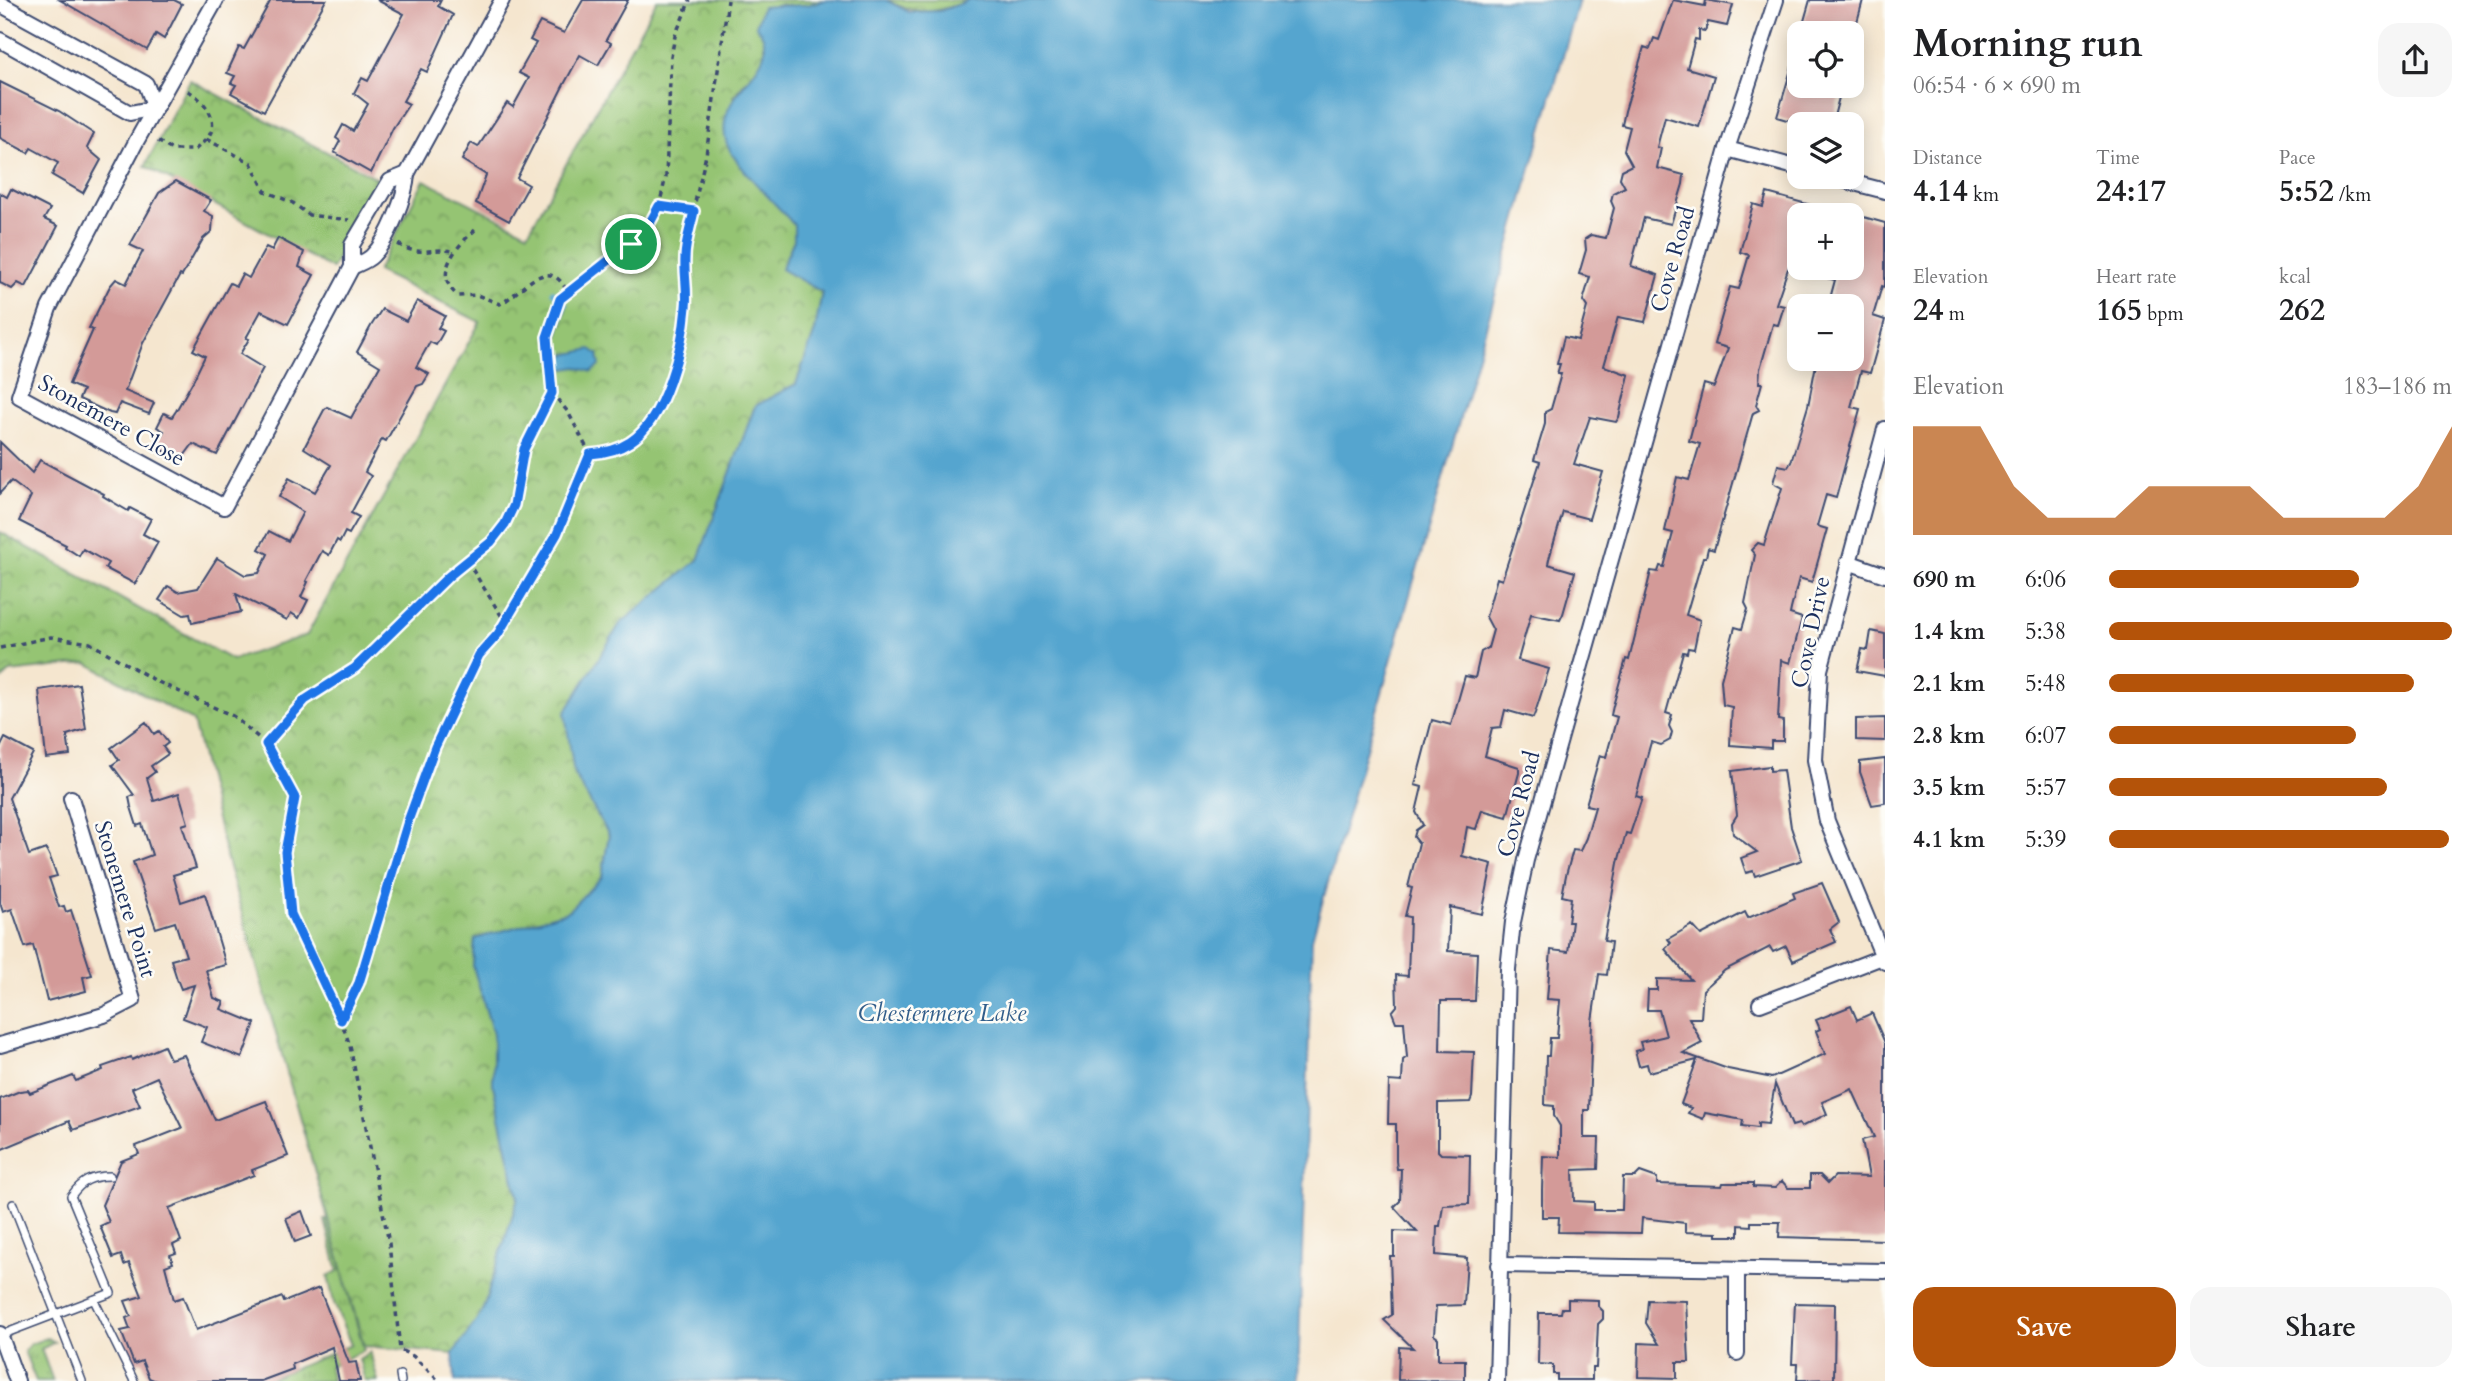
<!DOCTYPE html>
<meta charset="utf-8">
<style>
:root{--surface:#fff;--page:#f6f6f6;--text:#202124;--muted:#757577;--accent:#b45309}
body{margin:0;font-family:Cardo,serif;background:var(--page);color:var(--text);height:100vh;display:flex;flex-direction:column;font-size:26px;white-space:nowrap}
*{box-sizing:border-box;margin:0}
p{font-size:23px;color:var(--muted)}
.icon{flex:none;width:38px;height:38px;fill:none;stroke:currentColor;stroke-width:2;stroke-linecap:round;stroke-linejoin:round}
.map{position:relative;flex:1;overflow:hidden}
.panel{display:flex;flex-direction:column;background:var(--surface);width:595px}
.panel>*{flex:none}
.controls{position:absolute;left:1787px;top:21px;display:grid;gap:14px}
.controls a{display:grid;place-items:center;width:77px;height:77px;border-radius:14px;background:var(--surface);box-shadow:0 4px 18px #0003;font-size:35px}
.pin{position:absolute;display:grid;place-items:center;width:60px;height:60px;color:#fff;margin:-30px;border:4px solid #fff;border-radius:50%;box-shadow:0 2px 7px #0007}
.round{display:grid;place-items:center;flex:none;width:74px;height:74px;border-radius:21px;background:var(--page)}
.summary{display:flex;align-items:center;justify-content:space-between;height:119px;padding:0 28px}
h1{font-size:38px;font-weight:700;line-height:52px}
.figures{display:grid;grid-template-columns:repeat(3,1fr);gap:10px;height:119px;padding:7px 28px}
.figures div{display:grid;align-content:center}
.figures b{font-size:30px;font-weight:700}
.figures small{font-size:19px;font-weight:400}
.figures p{font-size:19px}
.chart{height:196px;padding:14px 28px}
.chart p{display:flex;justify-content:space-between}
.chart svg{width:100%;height:126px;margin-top:7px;fill:var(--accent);opacity:.7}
.action{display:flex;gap:14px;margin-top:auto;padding:14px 28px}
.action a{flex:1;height:80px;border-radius:21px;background:var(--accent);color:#fff;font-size:28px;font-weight:700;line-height:80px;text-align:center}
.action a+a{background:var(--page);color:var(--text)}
ul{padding:0 28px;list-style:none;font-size:23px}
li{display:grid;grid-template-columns:112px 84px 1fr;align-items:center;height:52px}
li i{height:18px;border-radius:9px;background:var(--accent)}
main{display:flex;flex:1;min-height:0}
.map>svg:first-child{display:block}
.grass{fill:url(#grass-tufts);stroke:#587a68;stroke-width:2}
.park{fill:url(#park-crowns);stroke:#587a68;stroke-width:2}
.water{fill:#54a5cf;stroke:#386a96;stroke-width:2}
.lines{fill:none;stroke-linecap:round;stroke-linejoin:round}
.stream{stroke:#54a5cf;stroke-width:5}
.building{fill:#d39a98}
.lane-casing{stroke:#3c4a6f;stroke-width:10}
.street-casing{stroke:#3c4a6f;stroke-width:18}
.path{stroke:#3c4a6f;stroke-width:3.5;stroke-dasharray:5 5;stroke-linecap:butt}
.lane{stroke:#fff;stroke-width:7}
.street{stroke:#fff;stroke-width:14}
.route-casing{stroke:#fff;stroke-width:14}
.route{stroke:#1a73e8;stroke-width:9}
.labels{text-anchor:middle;stroke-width:5;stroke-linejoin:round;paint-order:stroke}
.street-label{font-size:23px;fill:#1b2f5e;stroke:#fdfcf7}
.water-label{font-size:24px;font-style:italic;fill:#325e8b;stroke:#fdfcf7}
</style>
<main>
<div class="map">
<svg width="1885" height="1381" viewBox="0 0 1885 1381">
<defs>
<pattern id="grass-tufts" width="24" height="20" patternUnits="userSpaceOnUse" patternTransform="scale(1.75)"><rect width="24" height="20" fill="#95c473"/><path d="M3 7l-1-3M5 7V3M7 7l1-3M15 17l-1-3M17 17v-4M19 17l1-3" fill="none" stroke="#79a062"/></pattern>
<pattern id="park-crowns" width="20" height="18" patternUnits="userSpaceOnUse" patternTransform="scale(1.75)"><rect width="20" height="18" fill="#95c473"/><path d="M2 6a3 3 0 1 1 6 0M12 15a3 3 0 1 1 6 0" fill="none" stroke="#79a062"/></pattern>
</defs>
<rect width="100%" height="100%" fill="#fdfcf7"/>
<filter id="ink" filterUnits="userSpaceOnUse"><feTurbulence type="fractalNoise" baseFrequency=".0143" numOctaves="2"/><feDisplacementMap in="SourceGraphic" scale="14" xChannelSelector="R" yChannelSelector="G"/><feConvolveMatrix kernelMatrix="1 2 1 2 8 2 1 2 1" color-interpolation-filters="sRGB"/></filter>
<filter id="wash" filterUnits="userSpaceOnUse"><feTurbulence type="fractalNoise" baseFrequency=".00686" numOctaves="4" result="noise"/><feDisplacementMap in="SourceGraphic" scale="28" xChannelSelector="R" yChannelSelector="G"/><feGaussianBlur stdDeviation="1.57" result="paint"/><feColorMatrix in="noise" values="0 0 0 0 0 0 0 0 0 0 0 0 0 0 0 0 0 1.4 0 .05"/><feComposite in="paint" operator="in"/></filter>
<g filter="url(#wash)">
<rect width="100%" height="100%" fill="#f5e6cf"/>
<g class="grass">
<path d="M325 1220H328L364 1350 329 1367 332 1381H265L351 1345 334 1303 328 1276 338 1271Z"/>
<path d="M47 1338 55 1342 41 1349 53 1381H36L24 1351 30 1344Z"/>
<path d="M370 1352 378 1381H365L359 1359Z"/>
</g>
<g class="park">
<path d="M657 0H825L806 8 780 4 764 36V60L733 96 738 159 794 225V240L781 269 822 292 815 331 796 384 755 406 698 560 620 625 574 774 609 835 602 877 567 912 475 939 473 966 493 1034V1085L518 1198 482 1313 453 1354 364 1346 227 860 193 721 87 663 10 672 0 681V532L232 660 307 635 480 322 377 271 424 180 528 233Z"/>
<path d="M886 0H970C936 13 919 17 886 0Z"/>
<path d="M190 80 378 179 332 269 145 166Z"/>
</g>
<g class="water">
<path d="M825 0H886L909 12 940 11 970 0H1579L1312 939 1298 1381H455L453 1354 482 1312 518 1198 493 1085V1034L473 966 475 939 567 912 602 877 609 835 574 774 565 713 620 624 698 560 755 406 796 384 815 331 822 292 781 269 794 240V225C778 205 732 164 726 141 712 88 791 66 756 26L762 7C785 3 803 9 825 0Z"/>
<path d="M562 303 567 304 556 341 557 352 561 356 591 349 598 354 600 366 592 372 577 367 559 370 557 361 552 360 556 322Z"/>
</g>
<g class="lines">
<path class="stream" d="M553 292 565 304"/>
</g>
<g id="blocks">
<g class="building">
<path d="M60 0H174L182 4 164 39 156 34 147 50Z"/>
<path d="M271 0H326L264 111 231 93 236 85 231 83 235 76 227 73 239 47 244 49Z"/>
<path d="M377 0H441L438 6 453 15 427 72 421 69 403 101 409 104 393 128 371 173 334 152 340 141 336 138 343 125 353 131 368 104 354 93 362 78 368 81 404 14Z"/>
<path d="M583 0H628L606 40 611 43 598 65 580 55 562 88 517 178 529 185 509 221 476 203 486 175 462 160 471 143 478 147 507 103 513 107 529 78 519 73 536 43 530 40 540 22 564 33Z"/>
<path d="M1673 0 1705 6 1706 0 1733 5 1727 26 1708 22 1705 31 1699 30V40L1695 39 1687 68 1714 76 1699 127 1665 117 1657 147 1661 148 1657 168 1684 175 1683 184 1671 224 1644 218 1631 266 1658 275 1645 322 1618 317 1604 366 1629 375 1619 417 1616 422 1590 417 1574 464 1603 472 1589 519 1563 512 1549 559 1548 564 1575 572 1563 614 1560 620 1531 614 1521 649 1518 660 1549 669 1535 713 1533 718 1505 710 1501 727 1492 728 1485 756 1519 767V773L1507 817 1482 810 1476 829 1467 827 1462 856 1492 864 1482 914 1450 907 1448 951 1477 953 1475 1001H1441L1440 1051 1474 1052 1472 1097 1470 1102 1438 1103V1151L1441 1154 1470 1155 1469 1204 1443 1205 1440 1226H1437L1436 1255 1467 1258 1466 1274 1464 1305 1436 1306 1434 1335 1438 1338V1360H1465V1381L1398 1380 1399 1347 1413 1348 1384 1320 1392 1315 1390 1256H1394V1231L1417 1232 1394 1207 1400 1201 1401 1169H1397L1396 1161V1124H1388L1389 1081 1402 1082 1403 1060 1407 1057 1404 1022H1396L1392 1012 1397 1006 1396 975 1408 976 1410 917 1405 916 1412 888 1408 887 1419 843 1414 837 1416 830 1423 825 1416 812 1422 787 1415 785 1432 720 1451 725 1465 676 1475 678 1481 652 1488 648 1493 630 1486 617 1497 578 1502 580 1540 462 1534 460 1545 424V412L1551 409 1561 374H1557L1560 364H1557L1564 337 1578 340 1587 307 1583 301 1590 277 1579 274 1586 250 1585 239 1591 235 1606 238 1614 208 1611 201 1613 193 1625 187 1620 178 1622 170 1632 165 1624 150 1630 127 1622 125 1625 111 1644 47 1650 49 1654 38 1659 40Z"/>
<path d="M1810 0H1863L1854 33H1819L1802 28Z"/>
<path d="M1795 56 1799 57V86H1842L1832 124H1800L1777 117Z"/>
<path d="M0 82 59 111 94 134 87 148 101 160 83 193 52 175 58 163 31 148 28 153 0 138Z"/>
<path d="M176 181 211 200 204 211 213 216 212 231 203 239 182 276 180 275 143 343 125 391 154 403 149 414 120 403 115 414 110 413 79 399 83 390 69 384 93 330 89 328 110 286 116 279 126 284 143 251 130 245 159 193Z"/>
<path d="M11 189 50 209 44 219 58 226 26 287 18 283 12 289 0 283V193L7 197Z"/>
<path d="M1767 193 1832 211 1831 215H1799V236L1776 304 1784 306 1778 325 1773 324 1760 369 1759 383H1762L1756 405 1759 410 1753 413 1714 550 1708 548 1706 557H1703L1686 615 1700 620 1694 649 1688 648 1687 653 1683 652 1666 713 1672 715 1669 726 1672 732 1670 740 1661 745 1651 742 1636 796 1642 798 1630 834 1626 833 1618 863 1604 941 1611 942 1607 975 1599 974 1592 1021 1589 1110H1584V1138H1599L1598 1169 1573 1170 1574 1201 1594 1202V1210H1622L1623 1177H1635L1640 1172 1657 1178V1184L1722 1186 1723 1183H1753V1187L1775 1188 1782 1181 1788 1188H1810V1175H1820L1828 1183 1835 1176 1869 1177 1862 1140 1874 1137 1852 1089 1822 1102 1827 1114 1801 1127 1799 1124 1792 1126 1775 1084 1768 1124 1758 1123V1128L1742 1126 1743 1120 1705 1113 1703 1119 1688 1113 1691 1108 1681 1104 1697 1060 1649 1072 1647 1064 1639 1066 1635 1051 1642 1049 1640 1042 1666 1036 1659 1010H1647L1648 990H1657V979L1691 980 1665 949 1671 943 1668 939 1692 925 1701 935 1745 912 1748 918 1795 898 1793 893 1822 883 1839 922 1830 929 1836 942 1793 961 1786 946 1773 952 1770 947 1725 970 1703 990 1701 1018H1689L1702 1043 1683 1053 1728 1069 1772 1078 1825 1054 1816 1031 1820 1029 1816 1020 1851 1006 1857 1020 1872 1013 1885 1043V1240L1779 1237 1780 1222H1751V1226L1739 1225V1236H1717V1233L1685 1232V1223L1642 1218 1641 1233 1558 1232 1559 1217H1542V1190L1543 1156 1560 1157V1126L1554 1116V1106L1545 1105 1546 1056H1549L1550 1038H1557L1560 1000 1547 999 1551 950 1568 952 1572 922H1568L1571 898 1562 896 1566 875 1573 850 1580 851 1586 838 1595 807 1586 805 1600 755 1606 757 1617 717 1611 715 1613 706 1626 659 1629 660 1651 571 1658 572 1660 566 1664 567 1673 533 1665 531 1677 477 1689 480 1700 444 1689 441 1704 384 1714 387 1728 348 1714 344 1730 287 1739 289 1749 255 1740 252 1753 204 1763 207Z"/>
<path d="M1860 216 1885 223V287L1882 286 1873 316 1885 320 1870 373 1861 371 1851 407 1860 409 1836 498 1826 495 1817 526 1827 529 1812 582 1799 578 1791 609 1790 614 1802 618 1790 663 1781 660 1778 720 1783 721V741H1771V748L1730 745 1732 707 1723 705 1721 680 1735 627 1742 629 1748 609 1745 603 1755 555 1751 550 1758 543 1764 545 1782 488 1773 483 1778 465 1788 467 1791 462 1808 406 1817 359H1852V306H1828L1835 280 1807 273 1808 268H1852V235H1854Z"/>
<path d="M278 238 304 252 299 267 314 275 288 324 261 311 246 338 249 339 240 354 263 368 217 455 193 444 181 460 155 446 164 431 157 427 164 413 172 417 176 411 193 381 205 356 193 350 230 283 236 286 242 274 249 278 266 247 272 250Z"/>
<path d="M417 301 445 316 438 328 444 331 436 345 430 342 416 367 429 374 423 384 417 386 386 441 382 439 365 472 371 476 351 513 359 517 349 534 345 532 340 542 337 540 329 555 322 551 306 581 308 582 301 597 308 600 299 618 291 613 287 620 236 594 241 612 192 623 190 614 184 615 159 600 168 586 178 592 198 588 217 558 245 575 259 573 268 554 259 549 269 531 288 541 303 512 279 497 287 482 289 478 315 492 331 465 304 448 324 410 327 407 351 418 380 366 357 352 371 326 382 309 406 321Z"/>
<path d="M0 442 32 473 40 460 104 494 103 496 128 511 130 508 151 519 143 534 158 542 135 584 105 568 108 563 83 549 79 556 65 547 66 545 19 521 31 496 11 481 0 493Z"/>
<path d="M1871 631 1885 634V676L1857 671 1862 649 1868 650Z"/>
<path d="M79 684 86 729 67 735 70 755 46 758 39 690Z"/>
<path d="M1885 718V741L1856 740V719Z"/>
<path d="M146 722 154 734 159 731 168 743 163 747 168 754 151 766 155 772 147 778 154 801 179 793 188 823 182 825 196 868 173 875 181 902 205 894 226 965 206 970 214 998 224 1002 221 1009 255 1023 242 1058 201 1042 207 1027 183 1018 194 985 181 989 177 979 171 960 186 956 175 922 156 928 133 862 152 855 142 824 137 826 131 807 129 797 134 795 112 765 119 760 111 748Z"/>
<path d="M5 738 33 753 9 798 29 855 46 849 50 857 57 876 49 878 59 907 64 906 66 912 71 910 92 975 83 977 86 991 47 1001 33 945 25 947 12 909 3 912 0 903V748Z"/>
<path d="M1885 759V803L1872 805 1860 772V762Z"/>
<path d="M1770 766V771L1783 770 1791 827 1802 860 1755 876 1753 871 1746 873 1741 858 1757 852 1733 834 1732 823 1737 815 1732 771Z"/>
<path d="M164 1046 170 1059 184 1055 215 1120 266 1101 288 1156 252 1170 254 1175 169 1208 181 1241 173 1245 176 1253 170 1255 173 1263 165 1266 174 1300 183 1297 196 1330 282 1297 284 1302 319 1288 349 1363 356 1362 360 1381H339L332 1347 292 1364 293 1369 261 1381H156L149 1378 142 1361 134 1364 121 1331 130 1329 126 1318 131 1316 125 1301 142 1296 129 1263 124 1265 121 1255 113 1258 100 1226 109 1222 102 1205 121 1161 139 1154 136 1146 182 1128 157 1077 132 1088 140 1106 73 1130 69 1121 0 1150V1099L20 1091 28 1090 30 1093 73 1076 76 1081 103 1070 102 1067 131 1057 132 1060Z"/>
<path d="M302 1211 311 1236 295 1242 286 1218Z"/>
<path d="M1568 1299 1598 1300V1306L1603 1311V1319L1598 1324 1596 1368H1592V1380H1557V1374H1553V1365L1538 1364 1539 1313H1561L1562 1308H1568Z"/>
<path d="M1648 1300 1686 1301 1689 1362H1677V1378L1638 1377 1639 1343 1659 1344 1646 1323Z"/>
<path d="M1795 1303 1835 1304 1834 1379 1797 1380 1798 1364H1792Z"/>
</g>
</g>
</g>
<g filter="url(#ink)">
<use href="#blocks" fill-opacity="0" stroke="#3c4a6f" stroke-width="2"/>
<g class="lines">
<g class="lane-casing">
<g id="lane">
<path d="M13 1204 82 1381"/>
<path d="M94 1300 134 1381"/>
<path d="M1 1335 111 1293 71 1196C82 1181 91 1176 110 1176"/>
<path d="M400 1375 401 1381"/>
</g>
</g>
<g class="street-casing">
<g id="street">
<path d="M216 0 137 140 49 308 19 396 224 507 352 267V245L390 181 407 174"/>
<path d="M0 4 146 84 155 108"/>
<path d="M0 40 130 113 155 108"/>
<path d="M1727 149 1799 168"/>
<path d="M1831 177 1885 191"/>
<path d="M352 267C358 264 367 261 372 256 388 240 406 196 407 174L502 0"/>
<path d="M1885 429 1820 670 1815 760 1827 821 1885 962"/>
<path d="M1848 562 1885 575"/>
<path d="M1760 1004 1882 957"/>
<path d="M0 1045 104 1015 133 1000 71 798"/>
<path d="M1499 1265 1885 1271"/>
<path d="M0 1334 17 1381"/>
<path d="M1737 1353V1269"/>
<path d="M1497 1381 1508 969 1513 922 1526 860 1727 149 1776 0"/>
</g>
</g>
<g class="path">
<path d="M206 139 251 163 265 191 293 203 309 215 349 220"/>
<path d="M158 141 172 150H195C200 145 208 139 211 132 218 116 200 96 186 90"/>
<path d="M693 211 706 155 728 0"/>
<path d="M475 230C457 246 431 274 458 296L477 295 500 304C521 294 547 252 567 291"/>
<path d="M398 244C421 258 430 247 453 251"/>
<path d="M590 454 606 453 632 441 649 423 659 405 683 342 687 303 685 256 693 211 659 206"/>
<path d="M467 561 504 620"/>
<path d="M0 648 51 637 90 643 156 681 233 716 266 744 286 777 295 798 294 817 285 852 291 914 305 947 334 1000 350 1046 389 1243 400 1350 413 1356 439 1381"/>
<path d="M266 744 305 700 355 668 449 576 491 542 505 524 514 504 524 449 552 393 547 337 560 299 645 232 658 211 666 176 671 57 675 36 690 0"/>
<path d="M341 1019 359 983 408 821 435 747 479 655 498 634 557 534 590 454 568 412 552 393"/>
</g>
<use href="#lane" class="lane"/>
<use href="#street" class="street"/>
</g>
</g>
<g class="lines" filter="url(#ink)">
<g class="route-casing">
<path id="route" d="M659 206 694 211C691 226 685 243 685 258 684 274 688 291 686 307 683 345 665 420 630 442 618 450 604 453 590 454L557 534 498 634 479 655 435 747 408 821 359 983 341 1020 291 914 285 852 295 798 266 744 305 700 355 668 449 576 491 542 505 524 514 505 524 449 552 393 547 337 560 299 645 232Z"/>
</g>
<use href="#route" class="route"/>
</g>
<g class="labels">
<g class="street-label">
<text transform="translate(1672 259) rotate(-74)" y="8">Cove Road</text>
<text transform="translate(112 420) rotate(29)" y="8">Stonemere Close</text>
<text transform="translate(1810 632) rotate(-78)" y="8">Cove Drive</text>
<text transform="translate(1518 804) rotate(-75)" y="8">Cove Road</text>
<text transform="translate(126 899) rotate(73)" y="8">Stonemere Point</text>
</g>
<g class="water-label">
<text x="942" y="1021">Chestermere Lake</text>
</g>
</g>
</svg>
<div class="controls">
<a><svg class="icon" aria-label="locate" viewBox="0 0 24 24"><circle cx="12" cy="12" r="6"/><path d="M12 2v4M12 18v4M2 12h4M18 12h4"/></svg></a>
<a><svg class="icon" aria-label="layers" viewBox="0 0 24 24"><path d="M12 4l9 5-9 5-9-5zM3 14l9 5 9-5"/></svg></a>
<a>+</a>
<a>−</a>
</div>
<div class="pin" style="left:631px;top:244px;background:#1e9e55"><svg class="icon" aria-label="arrive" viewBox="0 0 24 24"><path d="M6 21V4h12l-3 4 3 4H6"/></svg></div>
</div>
<section class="panel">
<div class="summary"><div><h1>Morning run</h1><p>06:54 · 6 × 690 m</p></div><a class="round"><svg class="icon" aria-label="share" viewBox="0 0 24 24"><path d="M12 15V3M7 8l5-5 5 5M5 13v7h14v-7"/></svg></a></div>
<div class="figures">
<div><p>Distance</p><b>4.14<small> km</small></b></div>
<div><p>Time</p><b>24:17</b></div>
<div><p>Pace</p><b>5:52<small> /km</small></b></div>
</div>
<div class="figures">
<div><p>Elevation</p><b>24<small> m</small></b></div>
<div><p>Heart rate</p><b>165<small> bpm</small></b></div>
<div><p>kcal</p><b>262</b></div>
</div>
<div class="chart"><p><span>Elevation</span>183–186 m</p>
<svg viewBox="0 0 160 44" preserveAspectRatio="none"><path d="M0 44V6L10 6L20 6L30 27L40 38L50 38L60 38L70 27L80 27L90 27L100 27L110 38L120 38L130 38L140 38L150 27L160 6V44z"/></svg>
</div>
<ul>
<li><b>690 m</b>6:06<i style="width:73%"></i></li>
<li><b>1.4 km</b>5:38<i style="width:100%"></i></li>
<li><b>2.1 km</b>5:48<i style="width:89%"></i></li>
<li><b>2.8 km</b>6:07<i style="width:72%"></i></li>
<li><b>3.5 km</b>5:57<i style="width:81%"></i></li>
<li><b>4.1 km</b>5:39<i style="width:99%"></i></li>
</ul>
<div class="action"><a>Save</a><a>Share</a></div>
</section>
</main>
